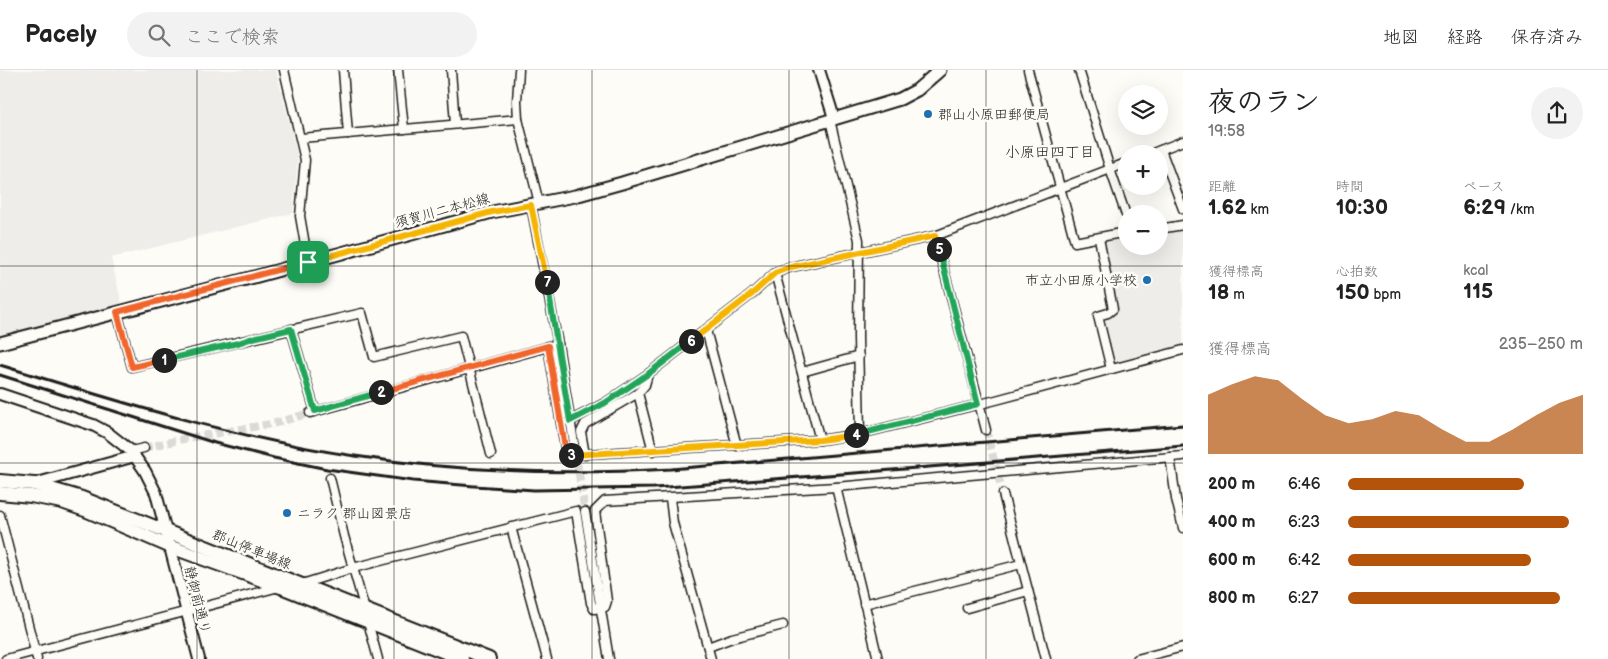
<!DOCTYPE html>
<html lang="ja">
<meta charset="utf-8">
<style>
:root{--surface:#fff;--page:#f2f2f2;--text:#222;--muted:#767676;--line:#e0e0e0;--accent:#b45309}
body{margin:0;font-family:"Balsamiq Sans","Klee One",sans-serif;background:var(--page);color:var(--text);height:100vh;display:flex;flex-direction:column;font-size:19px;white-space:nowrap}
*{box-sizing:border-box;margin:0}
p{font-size:16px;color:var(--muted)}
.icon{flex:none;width:28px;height:28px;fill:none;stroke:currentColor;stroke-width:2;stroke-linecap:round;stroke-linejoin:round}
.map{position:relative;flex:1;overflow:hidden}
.drawer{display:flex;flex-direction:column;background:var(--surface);width:425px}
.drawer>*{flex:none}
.tools{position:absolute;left:1118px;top:15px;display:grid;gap:10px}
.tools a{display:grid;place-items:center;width:50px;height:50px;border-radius:50%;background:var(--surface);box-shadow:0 5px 20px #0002;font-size:25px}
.pin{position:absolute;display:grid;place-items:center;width:42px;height:42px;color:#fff;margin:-21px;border-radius:10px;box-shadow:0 2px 8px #0006}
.km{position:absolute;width:25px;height:25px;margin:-12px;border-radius:50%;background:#222;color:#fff;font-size:14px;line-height:25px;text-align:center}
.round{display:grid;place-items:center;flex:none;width:52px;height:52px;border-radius:26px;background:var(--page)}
.head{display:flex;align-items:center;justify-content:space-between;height:85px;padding:0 25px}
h1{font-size:28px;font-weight:600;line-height:38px}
.stats{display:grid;grid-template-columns:repeat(3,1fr);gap:8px;height:85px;padding:5px 25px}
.stats div{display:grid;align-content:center}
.stats b{font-size:21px;font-weight:600}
.stats small{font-size:14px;font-weight:400}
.stats p{font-size:14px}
.chart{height:140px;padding:10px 25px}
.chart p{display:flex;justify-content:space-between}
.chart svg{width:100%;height:90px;margin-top:5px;fill:var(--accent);opacity:.7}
ul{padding:0 25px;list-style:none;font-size:16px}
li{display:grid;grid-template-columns:80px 60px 1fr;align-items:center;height:38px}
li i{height:12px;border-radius:6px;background:var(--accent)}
header{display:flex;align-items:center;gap:30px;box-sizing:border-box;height:70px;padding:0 25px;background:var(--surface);border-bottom:1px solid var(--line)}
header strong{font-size:24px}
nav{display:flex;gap:28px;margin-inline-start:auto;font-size:18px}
.search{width:350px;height:45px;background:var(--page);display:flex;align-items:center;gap:12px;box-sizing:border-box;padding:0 18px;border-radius:28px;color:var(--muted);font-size:19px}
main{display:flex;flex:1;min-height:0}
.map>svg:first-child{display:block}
.built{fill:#eeede9}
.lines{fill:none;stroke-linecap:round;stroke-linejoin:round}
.minor-tunnel{stroke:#dbdad6;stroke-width:8;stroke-dasharray:8 4;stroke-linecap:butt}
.minor-casing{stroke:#1c1c1c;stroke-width:11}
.tertiary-casing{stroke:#1c1c1c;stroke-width:14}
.secondary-casing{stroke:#1c1c1c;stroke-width:15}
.primary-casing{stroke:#1c1c1c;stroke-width:16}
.minor{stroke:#fdfcf7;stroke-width:8}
.tertiary{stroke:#fdfcf7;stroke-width:10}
.secondary{stroke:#fdfcf7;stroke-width:11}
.primary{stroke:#fdfcf7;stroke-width:12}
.rail{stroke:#1c1c1c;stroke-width:3}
.split-1-casing{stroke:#fff;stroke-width:10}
.split-2-casing{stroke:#fff;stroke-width:10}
.split-3-casing{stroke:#fff;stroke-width:10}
.split-4-casing{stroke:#fff;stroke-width:10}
.split-5-casing{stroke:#fff;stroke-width:10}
.split-6-casing{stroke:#fff;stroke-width:10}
.split-7-casing{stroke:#fff;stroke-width:10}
.split-8-casing{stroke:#fff;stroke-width:10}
.split-1{stroke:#f0652b;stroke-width:6}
.split-2{stroke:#22a559;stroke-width:6}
.split-3{stroke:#f0652b;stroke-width:6}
.split-4{stroke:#f5b400;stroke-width:6}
.split-5{stroke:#22a559;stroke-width:6}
.split-6{stroke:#f5b400;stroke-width:6}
.split-7{stroke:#22a559;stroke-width:6}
.split-8{stroke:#f5b400;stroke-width:6}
.grid{fill:none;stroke:#1c1c1c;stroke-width:1;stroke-opacity:0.55}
.poi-dot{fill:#1f6fb2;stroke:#fdfcf7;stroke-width:2}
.labels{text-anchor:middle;stroke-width:5;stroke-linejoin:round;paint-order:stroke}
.poi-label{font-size:14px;fill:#1c1c1c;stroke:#fdfcf7;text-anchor:start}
.street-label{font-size:14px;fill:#1c1c1c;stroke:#fdfcf7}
.neighbourhood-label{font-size:15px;fill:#1c1c1c;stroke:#fdfcf7}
</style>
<header>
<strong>Pacely</strong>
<div class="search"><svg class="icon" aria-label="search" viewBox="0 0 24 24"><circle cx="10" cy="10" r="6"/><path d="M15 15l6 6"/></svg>ここで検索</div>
<nav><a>地図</a><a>経路</a><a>保存済み</a></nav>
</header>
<main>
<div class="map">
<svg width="1183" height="589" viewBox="0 0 1183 589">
<rect width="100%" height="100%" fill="#fdfcf7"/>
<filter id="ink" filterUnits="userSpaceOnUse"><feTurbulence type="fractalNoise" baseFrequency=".02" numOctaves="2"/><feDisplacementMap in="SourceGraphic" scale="10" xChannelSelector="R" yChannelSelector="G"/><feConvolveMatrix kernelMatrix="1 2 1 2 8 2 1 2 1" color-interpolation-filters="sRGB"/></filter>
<g filter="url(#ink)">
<g class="built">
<path d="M0 0H276L298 88 293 143 111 188 122 235 0 266Z"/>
<path d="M1183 160V277L1115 295 1111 292 1101 249 1116 244 1103 173 1105 170 1126 167V176H1159V165Z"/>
</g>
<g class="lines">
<g class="minor-tunnel">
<path d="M986 360 1003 424"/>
<path d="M144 378 183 369 276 353 310 343"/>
<path d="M575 380 585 442"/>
</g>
<g class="minor-casing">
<g id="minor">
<path d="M284 0 305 90 300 146 308 192"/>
<path d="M343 0 348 64"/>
<path d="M398 0 404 59"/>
<path d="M451 0 455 54"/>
<path d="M519 0 517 31 518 49 539 133"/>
<path d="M1028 0 1075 172 1126 162"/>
<path d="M1079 0 1110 99 1126 145"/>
<path d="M830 50 859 170 858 267 860 364"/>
<path d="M301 68 518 49"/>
<path d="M1161 80 1183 139"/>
<path d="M1150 84 1183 71"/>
<path d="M531 135 558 274 575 380"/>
<path d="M1159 159 1183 155"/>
<path d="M935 166 986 360"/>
<path d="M1099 168 1113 239 1108 243 1098 246 1111 299"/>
<path d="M775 203 820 370"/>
<path d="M117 242 132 297 362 243 374 287 461 266 491 384"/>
<path d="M291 259 315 341"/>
<path d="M706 260 737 376"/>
<path d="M548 276 566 383 570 385 820 370 860 364 996 330 1183 280"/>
<path d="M802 302 859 286"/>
<path d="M638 323 653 381"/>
<path d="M310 343 558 274"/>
<path d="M570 351 605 333 648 304 752 224 775 203 791 197 935 166 1126 93"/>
<path d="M131 381 144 378"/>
<path d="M585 385 581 362 585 354 638 323 645 315 648 304"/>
<path d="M1170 387 1176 429 1183 458"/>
<path d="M330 408 344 466 365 540"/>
<path d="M836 417 878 589"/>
<path d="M1003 424 1046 589"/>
<path d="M670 428 673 453 711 589"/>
<path d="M585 442 609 589"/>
<path d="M0 445 37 589"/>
<path d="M511 457 547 589"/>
<path d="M302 514 353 498 576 441 591 533 594 539 605 537 607 531 595 441 605 431 836 417 1183 386"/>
<path d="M864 534 1021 494"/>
<path d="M967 538 1028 521"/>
<path d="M368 552 378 589"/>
<path d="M708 577 732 568 783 555"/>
<path d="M6 589 279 517"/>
<path d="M1137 589 1183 577"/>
</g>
</g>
<g class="tertiary-casing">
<g id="tertiary">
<path d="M819 0 834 48"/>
<path d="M0 324 93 355 108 363 131 381 145 401 156 423 199 589"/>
<path d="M34 414 135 386"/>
</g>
</g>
<g class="secondary-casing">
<path id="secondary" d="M0 273 254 207 492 142 575 126 622 113 900 29 917 20 940 0"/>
</g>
<g class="primary-casing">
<g id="primary">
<path d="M0 411 34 414 82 428 489 589"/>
<path d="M0 423 31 426 62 432 85 440 171 477 281 517 462 589"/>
</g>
</g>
<use href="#minor" class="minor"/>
<use href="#tertiary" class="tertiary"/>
<use href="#secondary" class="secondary"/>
<use href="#primary" class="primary"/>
<g class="rail">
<path d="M0 295C116 331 234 368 355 386 459 402 565 405 671 399L1183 355"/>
<path d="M0 305 215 373 274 388 327 399 413 411 474 416 534 420 654 418 868 402 1183 376"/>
</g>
</g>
</g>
<g class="lines" filter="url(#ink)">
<g class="split-1-casing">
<path id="split-1" d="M164 290 132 297 117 242 308 192"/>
</g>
<g class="split-2-casing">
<path id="split-2" d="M164 290 238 273 253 268 291 259 315 341 381 322"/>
</g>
<g class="split-3-casing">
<path id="split-3" d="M381 322 548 276 566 383 571 385"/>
</g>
<g class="split-4-casing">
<path id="split-4" d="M571 385 820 370 856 365"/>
</g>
<g class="split-5-casing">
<path id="split-5" d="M856 365 978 334 939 179"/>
</g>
<g class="split-6-casing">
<path id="split-6" d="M691 271 752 224 775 203 791 197 935 166 939 179"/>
</g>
<g class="split-7-casing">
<path id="split-7" d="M547 212 570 351 605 333 648 304 691 271"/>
</g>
<g class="split-8-casing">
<path id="split-8" d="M308 192 492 142 531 135 547 212"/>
</g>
<use href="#split-1" class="split-1"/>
<use href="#split-2" class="split-2"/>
<use href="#split-3" class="split-3"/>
<use href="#split-4" class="split-4"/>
<use href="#split-5" class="split-5"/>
<use href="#split-6" class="split-6"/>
<use href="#split-7" class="split-7"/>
<use href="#split-8" class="split-8"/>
</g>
<path class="grid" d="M197 0V589M394 0V589M592 0V589M789 0V589M986 0V589M0 196H1183M0 393H1183"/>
<g class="poi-dot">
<circle cx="928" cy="44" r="5"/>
<circle cx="1147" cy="210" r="5"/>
<circle cx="287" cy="443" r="5"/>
</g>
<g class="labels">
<g class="poi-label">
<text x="938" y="49">郡山小原田郵便局</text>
<text x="1137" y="215" text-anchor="end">市立小田原小学校</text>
<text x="297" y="448">ニラク 郡山図景店</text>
</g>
<g class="street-label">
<text transform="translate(442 140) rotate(-15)" y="5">須賀川二本松線</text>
<text transform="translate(252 479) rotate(22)" y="5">郡山停車場線</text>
<text transform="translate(198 530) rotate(76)" y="5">静御前通り</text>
</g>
<g class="neighbourhood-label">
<text x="1050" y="87">小原田四丁目</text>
</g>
</g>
</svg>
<div class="tools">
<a><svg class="icon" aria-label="layers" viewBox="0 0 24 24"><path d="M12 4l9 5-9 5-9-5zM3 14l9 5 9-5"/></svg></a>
<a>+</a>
<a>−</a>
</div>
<div class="pin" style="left:308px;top:192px;background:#1e9e55"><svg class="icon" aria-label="arrive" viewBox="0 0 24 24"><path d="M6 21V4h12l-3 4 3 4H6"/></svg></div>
<b class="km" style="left:164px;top:290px">1</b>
<b class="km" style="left:381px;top:322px">2</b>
<b class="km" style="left:571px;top:385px">3</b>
<b class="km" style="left:856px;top:365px">4</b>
<b class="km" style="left:939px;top:179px">5</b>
<b class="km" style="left:691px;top:271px">6</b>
<b class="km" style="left:547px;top:212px">7</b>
</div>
<section class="drawer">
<div class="head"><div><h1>夜のラン</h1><p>19:58</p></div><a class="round"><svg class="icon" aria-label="share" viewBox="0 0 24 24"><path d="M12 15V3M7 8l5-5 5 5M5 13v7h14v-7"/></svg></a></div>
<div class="stats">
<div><p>距離</p><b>1.62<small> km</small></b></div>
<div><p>時間</p><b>10:30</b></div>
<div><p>ペース</p><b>6:29<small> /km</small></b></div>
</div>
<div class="stats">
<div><p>獲得標高</p><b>18<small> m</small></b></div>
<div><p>心拍数</p><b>150<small> bpm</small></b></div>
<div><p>kcal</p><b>115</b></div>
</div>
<div class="chart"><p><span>獲得標高</span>235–250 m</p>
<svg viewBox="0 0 160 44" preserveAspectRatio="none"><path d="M0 44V15L10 10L20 6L30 8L40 17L50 25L60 29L70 27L80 23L90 25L100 32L110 38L120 38L130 32L140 25L150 19L160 15V44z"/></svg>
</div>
<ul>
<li><b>200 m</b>6:46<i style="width:75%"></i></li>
<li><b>400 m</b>6:23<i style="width:94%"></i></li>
<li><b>600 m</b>6:42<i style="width:78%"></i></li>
<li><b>800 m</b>6:27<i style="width:90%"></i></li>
</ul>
</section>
</main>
